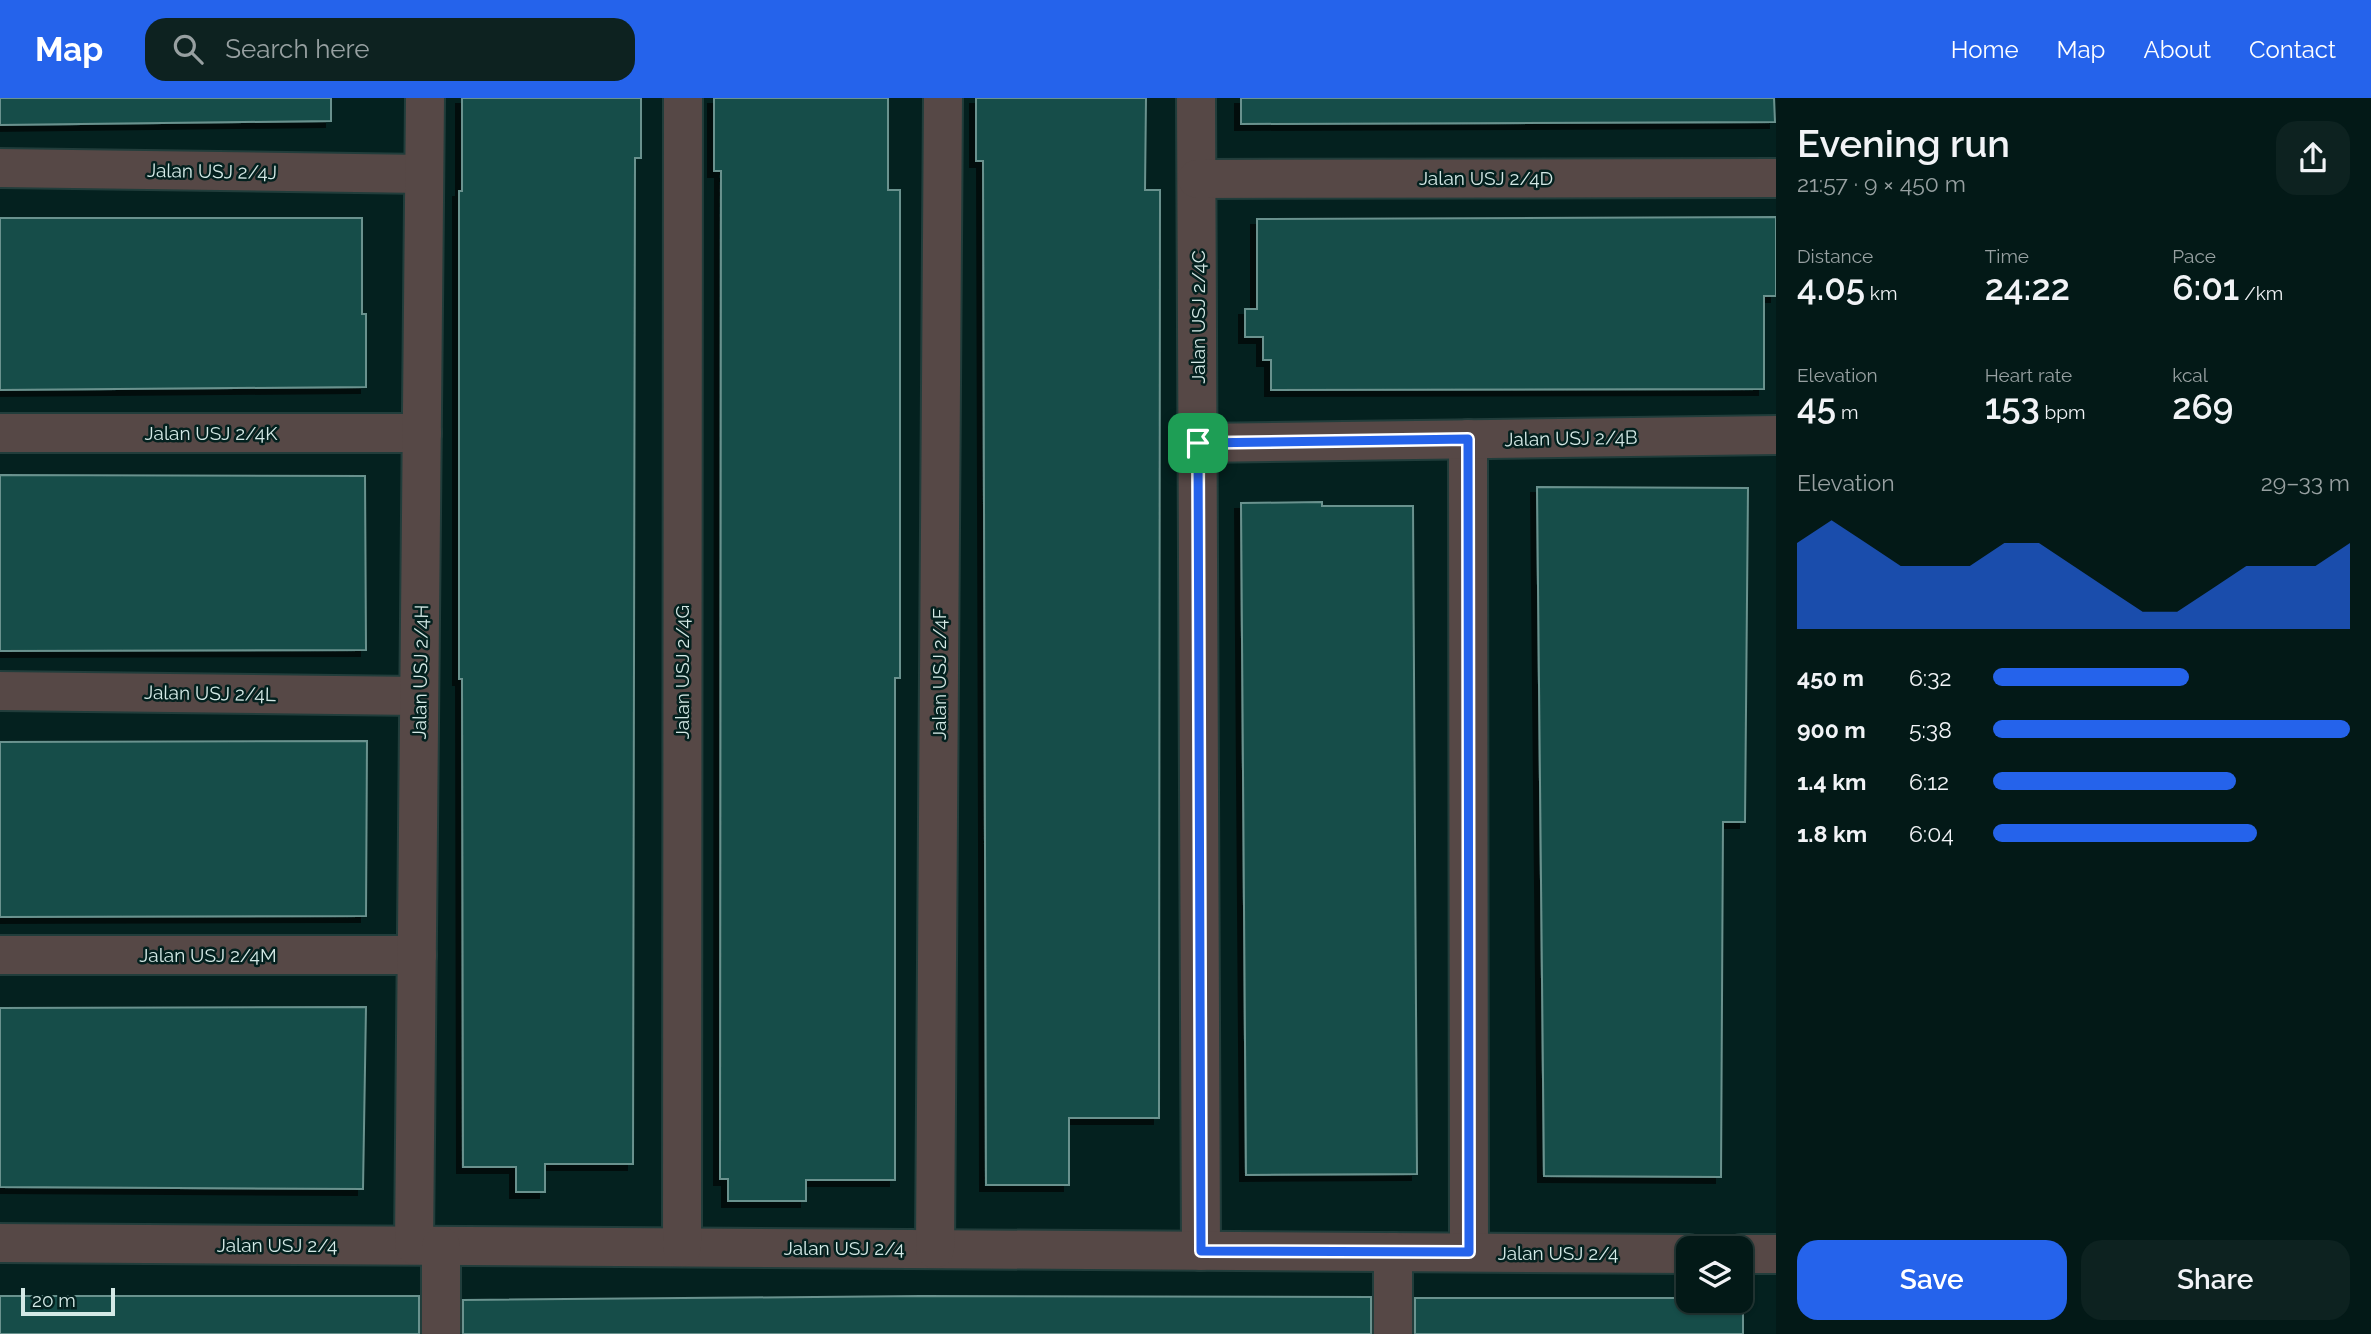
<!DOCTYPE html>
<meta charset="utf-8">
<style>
:root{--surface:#031917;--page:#0d2220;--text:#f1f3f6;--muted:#97a0a1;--line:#243836;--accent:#2563eb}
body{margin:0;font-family:Raleway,sans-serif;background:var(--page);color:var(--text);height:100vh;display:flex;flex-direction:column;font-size:26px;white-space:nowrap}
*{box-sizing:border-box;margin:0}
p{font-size:23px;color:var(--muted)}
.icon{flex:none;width:38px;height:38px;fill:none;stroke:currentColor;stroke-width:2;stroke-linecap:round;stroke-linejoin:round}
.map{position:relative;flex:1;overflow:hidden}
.panel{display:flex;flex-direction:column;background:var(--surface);width:595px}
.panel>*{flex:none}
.fabs{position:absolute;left:1676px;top:1138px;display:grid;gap:14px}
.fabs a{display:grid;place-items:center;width:77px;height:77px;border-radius:14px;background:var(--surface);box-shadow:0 2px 5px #0004,0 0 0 2px var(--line);font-size:35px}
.scale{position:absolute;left:21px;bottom:18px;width:94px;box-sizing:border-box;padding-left:7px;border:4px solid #d4e9e6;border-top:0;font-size:19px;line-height:24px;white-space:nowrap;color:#d4e9e6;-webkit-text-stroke:5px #04211f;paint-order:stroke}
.pin{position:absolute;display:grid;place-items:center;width:60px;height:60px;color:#fff;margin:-30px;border-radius:14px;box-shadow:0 4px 10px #0006}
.round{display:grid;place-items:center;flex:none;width:74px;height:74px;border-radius:21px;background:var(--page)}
.overview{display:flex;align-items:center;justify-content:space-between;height:119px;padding:0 21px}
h1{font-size:38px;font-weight:600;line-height:52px}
.stats{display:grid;grid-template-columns:repeat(3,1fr);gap:10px;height:119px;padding:7px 21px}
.stats div{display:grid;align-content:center}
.stats b{font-size:35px;font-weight:600}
.stats small{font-size:19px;font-weight:400}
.stats p{font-size:19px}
.chart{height:196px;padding:14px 21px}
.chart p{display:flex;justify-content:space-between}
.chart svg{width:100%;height:126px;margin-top:7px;fill:var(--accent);opacity:.7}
.cta{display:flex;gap:14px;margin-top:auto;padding:14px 21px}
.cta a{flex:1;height:80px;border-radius:21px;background:var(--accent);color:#fff;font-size:28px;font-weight:600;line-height:80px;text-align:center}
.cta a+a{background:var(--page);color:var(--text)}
ul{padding:0 21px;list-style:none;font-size:23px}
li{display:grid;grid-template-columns:112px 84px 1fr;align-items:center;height:52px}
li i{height:18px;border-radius:9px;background:var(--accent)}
header{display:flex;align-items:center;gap:42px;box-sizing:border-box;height:98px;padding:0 35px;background:var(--accent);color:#fff}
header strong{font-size:33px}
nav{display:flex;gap:38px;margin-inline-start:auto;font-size:24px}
.search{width:490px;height:63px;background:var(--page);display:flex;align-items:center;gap:18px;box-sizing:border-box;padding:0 24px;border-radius:21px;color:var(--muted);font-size:26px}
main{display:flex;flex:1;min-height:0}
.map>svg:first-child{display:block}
.building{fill:#174d49;stroke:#6a928e;stroke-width:2;filter:url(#shadow)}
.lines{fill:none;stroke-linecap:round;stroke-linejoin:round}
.minor-casing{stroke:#213d3b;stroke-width:42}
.minor{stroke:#564846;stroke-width:38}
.route-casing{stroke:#fff;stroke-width:14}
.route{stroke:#2563eb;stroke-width:9}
.labels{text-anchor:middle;stroke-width:5;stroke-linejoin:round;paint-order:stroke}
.street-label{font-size:19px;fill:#d4e9e6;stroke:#04211f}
</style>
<header>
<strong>Map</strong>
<div class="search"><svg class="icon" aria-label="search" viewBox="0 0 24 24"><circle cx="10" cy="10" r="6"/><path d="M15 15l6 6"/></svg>Search here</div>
<nav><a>Home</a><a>Map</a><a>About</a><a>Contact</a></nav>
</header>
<main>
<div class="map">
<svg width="1776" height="1236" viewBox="0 0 1776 1236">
<defs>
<filter id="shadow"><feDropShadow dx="-6" dy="6" stdDeviation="0" flood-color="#0009"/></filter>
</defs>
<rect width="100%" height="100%" fill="#04211f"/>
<g class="building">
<path d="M0 0H331V23L0 27Z"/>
<path d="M462 0H641V60H635L633 1066H545V1094H516V1069H463L462 581H459V93H462Z"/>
<path d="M714 0H888V92H900V580H895V1082H806V1103H728V1081H720L721 73H714Z"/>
<path d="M976 0H1146L1145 92H1160L1159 1020H1069V1087H986L983 63H976Z"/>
<path d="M1241 0H1774L1775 24 1241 26Z"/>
<path d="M1776 119V198H1764V291L1271 292V262H1263V239H1245V211H1257V121Z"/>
<path d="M0 120H362V216H366V289L0 292Z"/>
<path d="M0 377 365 378 366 552 0 553Z"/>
<path d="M1537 389 1748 390 1745 724H1723L1721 1079 1544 1078Z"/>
<path d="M1322 404V408H1413L1417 1076 1246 1077 1241 405Z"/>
<path d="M367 643 366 818 0 819V644Z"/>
<path d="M366 909 363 1091 0 1089V910Z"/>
<rect x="0" y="1198" width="419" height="38"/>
<path d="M921 1198 1371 1199V1236H463V1202Z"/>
<path d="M1415 1200H1689V1202H1743V1236H1415Z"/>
</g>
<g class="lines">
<g class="minor-casing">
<g id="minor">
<path d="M1196 0 1201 1153"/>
<path d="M0 70 424 76"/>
<path d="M1197 81 1776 80"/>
<path d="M0 335H422"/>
<path d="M1468 341 1469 1154"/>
<path d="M1198 345 1776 337"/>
<path d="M0 593 419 598"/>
<path d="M0 857H417"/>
<path d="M0 1145 1689 1156"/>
<path d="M414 1147 425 0"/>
<path d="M682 1149 683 0"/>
<path d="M935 1151 943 0"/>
<path d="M1741 1156H1776"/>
<path d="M441 1236V1148"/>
<path d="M1393 1236V1154"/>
</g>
</g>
<use href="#minor" class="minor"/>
</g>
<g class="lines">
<g class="route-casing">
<path id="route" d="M1468 341 1469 1154 1201 1153 1198 345Z"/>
</g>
<use href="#route" class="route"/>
</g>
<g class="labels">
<g class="street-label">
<text transform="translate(212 73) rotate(1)" y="7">Jalan USJ 2/4J</text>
<text x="1486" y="87">Jalan USJ 2/4D</text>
<text transform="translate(1198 219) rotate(-90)" y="7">Jalan USJ 2/4C</text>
<text x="211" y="342">Jalan USJ 2/4K</text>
<text transform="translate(1571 340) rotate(-1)" y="7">Jalan USJ 2/4B</text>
<text transform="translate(420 574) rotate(-89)" y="7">Jalan USJ 2/4H</text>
<text transform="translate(682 574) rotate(-90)" y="7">Jalan USJ 2/4G</text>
<text transform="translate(939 576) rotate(-90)" y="7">Jalan USJ 2/4F</text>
<text transform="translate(210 595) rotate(1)" y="7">Jalan USJ 2/4L</text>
<text x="208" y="864">Jalan USJ 2/4M</text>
<text x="277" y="1154">Jalan USJ 2/4</text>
<text x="844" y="1157">Jalan USJ 2/4</text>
<text x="1558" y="1162">Jalan USJ 2/4</text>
</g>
</g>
</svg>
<div class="fabs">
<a><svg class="icon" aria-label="layers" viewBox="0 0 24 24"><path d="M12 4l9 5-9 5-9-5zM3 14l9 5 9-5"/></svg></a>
</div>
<div class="scale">20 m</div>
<div class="pin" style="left:1198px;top:345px;background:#1e9e55"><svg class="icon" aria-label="arrive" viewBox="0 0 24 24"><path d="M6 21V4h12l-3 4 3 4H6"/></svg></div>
</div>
<section class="panel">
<div class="overview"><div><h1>Evening run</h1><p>21:57 · 9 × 450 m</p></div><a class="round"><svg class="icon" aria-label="share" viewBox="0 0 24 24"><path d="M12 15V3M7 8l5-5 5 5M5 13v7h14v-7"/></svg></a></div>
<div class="stats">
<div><p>Distance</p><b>4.05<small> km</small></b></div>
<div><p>Time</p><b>24:22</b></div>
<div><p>Pace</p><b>6:01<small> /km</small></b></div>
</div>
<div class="stats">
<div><p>Elevation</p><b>45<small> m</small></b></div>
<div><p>Heart rate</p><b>153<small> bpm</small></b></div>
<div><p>kcal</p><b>269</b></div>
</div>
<div class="chart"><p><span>Elevation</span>29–33 m</p>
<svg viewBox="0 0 160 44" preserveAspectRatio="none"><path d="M0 44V14L10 6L20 14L30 22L40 22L50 22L60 14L70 14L80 22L90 30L100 38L110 38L120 30L130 22L140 22L150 22L160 14V44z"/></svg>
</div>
<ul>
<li><b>450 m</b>6:32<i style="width:55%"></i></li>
<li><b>900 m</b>5:38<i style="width:100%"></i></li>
<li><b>1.4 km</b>6:12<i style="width:68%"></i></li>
<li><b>1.8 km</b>6:04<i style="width:74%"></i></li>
</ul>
<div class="cta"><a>Save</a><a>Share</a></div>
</section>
</main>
